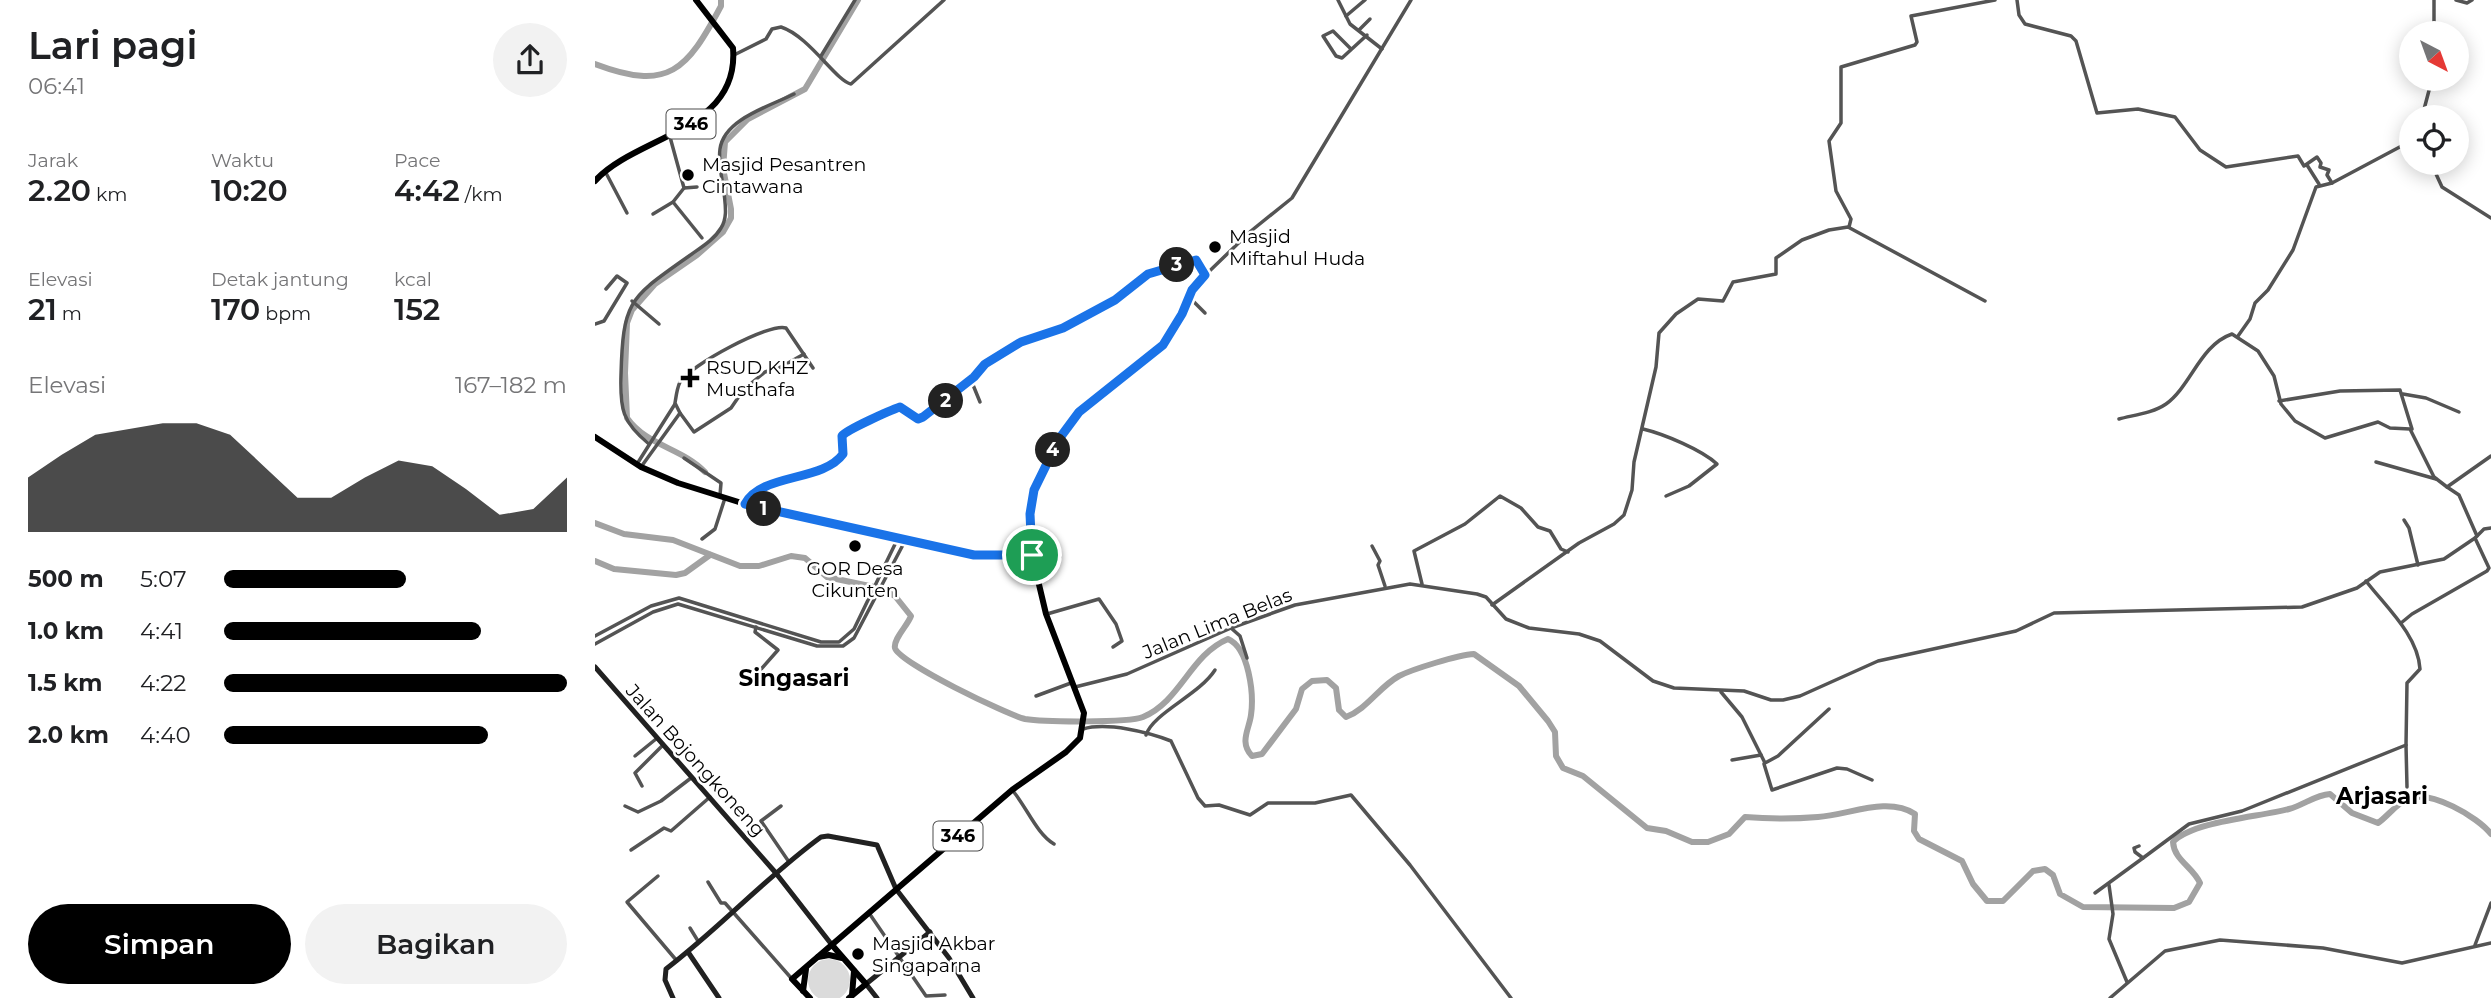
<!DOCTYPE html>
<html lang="id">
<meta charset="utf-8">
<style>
:root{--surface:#fff;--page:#f2f2f2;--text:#202124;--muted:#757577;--accent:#000}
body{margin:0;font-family:Montserrat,sans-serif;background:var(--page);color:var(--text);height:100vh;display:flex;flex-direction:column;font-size:26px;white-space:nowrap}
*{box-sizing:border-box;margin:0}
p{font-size:23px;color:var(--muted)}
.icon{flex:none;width:38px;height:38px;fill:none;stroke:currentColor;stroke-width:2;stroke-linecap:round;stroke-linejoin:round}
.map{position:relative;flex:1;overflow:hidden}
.side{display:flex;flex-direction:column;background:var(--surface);width:595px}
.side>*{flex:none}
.needle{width:46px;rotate:139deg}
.tools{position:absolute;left:1804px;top:21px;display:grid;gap:14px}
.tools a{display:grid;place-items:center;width:70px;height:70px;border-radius:50%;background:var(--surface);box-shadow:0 4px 18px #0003;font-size:35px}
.pin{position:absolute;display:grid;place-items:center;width:60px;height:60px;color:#fff;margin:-30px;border:4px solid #fff;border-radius:50%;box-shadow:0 2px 7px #0007}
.km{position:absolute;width:35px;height:35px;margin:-18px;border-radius:50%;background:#222;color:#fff;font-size:19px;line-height:35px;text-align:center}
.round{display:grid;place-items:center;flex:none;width:74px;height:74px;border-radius:37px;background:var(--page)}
.head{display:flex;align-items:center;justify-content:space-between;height:119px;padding:0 28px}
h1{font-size:38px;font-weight:600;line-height:52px}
.stats{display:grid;grid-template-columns:repeat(3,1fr);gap:10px;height:119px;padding:7px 28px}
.stats div{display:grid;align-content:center}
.stats b{font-size:30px;font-weight:600}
.stats small{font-size:19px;font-weight:400}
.stats p{font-size:19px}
.chart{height:196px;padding:14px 28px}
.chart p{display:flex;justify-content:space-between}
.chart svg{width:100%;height:126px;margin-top:7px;fill:var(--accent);opacity:.7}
.action{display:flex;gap:14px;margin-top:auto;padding:14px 28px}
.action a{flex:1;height:80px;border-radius:42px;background:var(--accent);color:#fff;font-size:28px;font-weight:600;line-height:80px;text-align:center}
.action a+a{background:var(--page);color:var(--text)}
ul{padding:0 28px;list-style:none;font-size:23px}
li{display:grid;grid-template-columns:112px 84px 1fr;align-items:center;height:52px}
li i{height:18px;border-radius:9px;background:var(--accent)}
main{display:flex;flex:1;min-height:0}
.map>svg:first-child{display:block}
.green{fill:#dbdbdb}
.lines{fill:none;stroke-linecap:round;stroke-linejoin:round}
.river{stroke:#a2a2a2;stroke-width:6}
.street{stroke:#545454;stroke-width:3.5}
.secondary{stroke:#212121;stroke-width:5}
.primary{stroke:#000;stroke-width:6}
.route-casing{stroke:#fff;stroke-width:14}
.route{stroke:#1a73e8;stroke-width:9}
.poi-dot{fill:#000;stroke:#fff;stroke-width:2.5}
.labels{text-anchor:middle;stroke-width:5;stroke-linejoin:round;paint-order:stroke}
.shield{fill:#fff;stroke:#4c4c4c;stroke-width:2}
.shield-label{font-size:18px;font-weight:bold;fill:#000}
.poi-label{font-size:19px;fill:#000;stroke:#fff;text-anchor:start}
.street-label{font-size:19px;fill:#000;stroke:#fff}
.quarter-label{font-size:23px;font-weight:bold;fill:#000;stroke:#fff}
</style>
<main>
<section class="side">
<div class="head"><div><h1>Lari pagi</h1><p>06:41</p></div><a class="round"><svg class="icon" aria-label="share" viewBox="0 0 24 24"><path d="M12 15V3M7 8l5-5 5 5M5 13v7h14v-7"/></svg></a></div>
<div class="stats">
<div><p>Jarak</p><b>2.20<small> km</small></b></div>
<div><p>Waktu</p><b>10:20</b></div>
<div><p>Pace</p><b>4:42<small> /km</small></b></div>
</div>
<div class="stats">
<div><p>Elevasi</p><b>21<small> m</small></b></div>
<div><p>Detak jantung</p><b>170<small> bpm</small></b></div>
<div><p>kcal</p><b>152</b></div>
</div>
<div class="chart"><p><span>Elevasi</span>167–182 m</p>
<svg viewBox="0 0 160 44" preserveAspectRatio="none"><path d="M0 44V25L10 17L20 10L30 8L40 6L50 6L60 10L70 21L80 32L90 32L100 25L110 19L120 21L130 29L140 38L150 36L160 25V44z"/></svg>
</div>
<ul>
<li><b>500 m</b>5:07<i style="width:53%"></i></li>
<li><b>1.0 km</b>4:41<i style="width:75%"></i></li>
<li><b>1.5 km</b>4:22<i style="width:100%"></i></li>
<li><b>2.0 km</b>4:40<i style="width:77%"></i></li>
</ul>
<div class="action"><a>Simpan</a><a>Bagikan</a></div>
</section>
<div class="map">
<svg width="1896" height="998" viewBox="0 0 1896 998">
<rect width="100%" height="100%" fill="#fff"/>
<circle class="green" cx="234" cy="980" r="21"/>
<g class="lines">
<g class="river">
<path d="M0 64C74 92 92 70 126 6V0"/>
<path d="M110 472C87 448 52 446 32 418L30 373 32 323 37 310 60 284 102 255 128 232 136 218V209L128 168 130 142 153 119 210 89 263 0"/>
<path d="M0 523 29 534 78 540 145 566H164L196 556 210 558 232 577 284 588 300 596 316 616C313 625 298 639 300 648 304 663 413 715 430 719 448 722 533 723 548 717 586 701 595 655 633 639 654 648 659 694 656 715 654 730 644 742 657 756L667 754 701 709 707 689 717 681 732 680 741 688 744 710 751 717C772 709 784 687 804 676 818 669 863 655 879 654L924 686 953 721 960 732 961 756 968 768 988 776 1052 828 1071 831 1097 842H1113L1134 834 1150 817C1175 819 1199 819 1223 817 1254 815 1292 796 1320 814L1319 831 1324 839 1367 861 1378 884 1392 901H1408L1438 871 1450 869 1458 875 1465 894 1488 907 1579 908 1594 902 1605 883C1598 867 1579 860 1578 842 1598 821 1665 817 1694 809 1709 805 1720 795 1735 794L1757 813 1783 823C1793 816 1802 803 1813 799 1835 789 1883 817 1896 834"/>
<path d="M0 561 19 569 81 575 90 573 115 555"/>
</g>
<g class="street">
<path d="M743 0 755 24 787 49"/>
<path d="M1422 0 1424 15 1430 24 1476 36 1481 41 1502 113 1543 109 1580 117 1605 150 1631 167 1703 156 1709 166 1722 157 1726 163 1725 167 1734 170 1732 175 1737 183 1816 141"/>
<path d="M1839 0V33"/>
<path d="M1861 0 1872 3 1877 0"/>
<path d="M751 16 770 0"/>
<path d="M764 30 775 19"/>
<path d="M756 49 738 31 728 36 741 56 747 58 772 35"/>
<path d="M139 55 171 39 177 29 186 27C214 36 241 81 256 84L349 0"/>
<path d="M226 56 260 0"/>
<path d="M1827 117 1837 79"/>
<path d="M75 137 89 188 102 187"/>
<path d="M1836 163 1847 187 1896 218"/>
<path d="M1712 165 1724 184"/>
<path d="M11 173 32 213"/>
<path d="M78 202 107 238"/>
<path d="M58 214 78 202 89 188"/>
<path d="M1254 227 1256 219 1241 191 1234 141 1246 123V67L1320 45 1322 42 1316 16 1400 0"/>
<path d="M594 297 610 313"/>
<path d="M37 301 64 324"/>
<path d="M0 324 9 321 32 283 22 276 11 289"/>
<path d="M1643 336 1655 319 1660 303 1673 290 1698 250 1721 187 1737 183"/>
<path d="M376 380 385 402"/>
<path d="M1808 394 1831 398 1864 412"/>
<path d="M1684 401 1745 391 1805 390 1817 429"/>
<path d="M85 413 99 432 136 408 149 389 170 372 186 367 209 354"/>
<path d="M1524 419C1539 415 1558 413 1571 404 1596 386 1605 345 1637 334L1663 351 1679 376 1686 404 1700 421 1730 438 1783 422 1795 428 1815 429 1839 477 1852 487 1896 456"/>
<path d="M1048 429C1069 434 1107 450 1122 464L1094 486 1071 496"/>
<path d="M54 444C27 422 25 409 26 375 28 299 35 298 94 256 105 248 119 240 126 228 133 217 130 204 129 192 127 178 123 163 125 149 129 119 175 106 199 94"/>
<path d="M89 458 126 483 125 495"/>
<path d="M1781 462 1841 479"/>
<path d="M42 464 80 404"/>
<path d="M46 467 85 413 80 403C81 397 82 388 85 382 94 366 175 322 191 328L218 368"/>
<path d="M1852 487 1864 495 1882 536"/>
<path d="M150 504C166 473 228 482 248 454V436C251 431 296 410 305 407L323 419 328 417 379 377 390 364 426 342 468 328 520 300 553 274 600 260 610 275"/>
<path d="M1809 520 1814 528 1823 565"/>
<path d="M107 539 120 529 130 498"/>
<path d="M777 546 785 561 783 565 790 586"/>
<path d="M437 555 435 514 439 490 473 425 487 409 559 353 576 333 600 285 656 231 697 198 816 0"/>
<path d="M440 565 465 557"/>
<path d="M827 584 819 551 870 524 905 496 926 508 943 527 955 531 966 549 973 552"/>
<path d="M897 605 984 543 1019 524 1029 515 1037 490 1039 462 1061 367 1064 333 1081 314 1103 299 1128 301 1138 282 1181 274V258L1207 240 1234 230 1253 227 1390 301"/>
<path d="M452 614 504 599 521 624 527 641 518 647"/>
<path d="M1806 623 1817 614 1892 571 1894 568 1880 538"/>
<path d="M636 628 645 636 652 658"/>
<path d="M0 636 56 606 84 598 226 642H244L259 629 303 538"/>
<path d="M0 644 58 612 83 604 222 646H248L259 638 310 541"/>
<path d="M152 685 183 650 160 632 161 627"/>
<path d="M480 687 532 674 636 628 700 605 815 584 882 594 891 597 911 619 934 628 984 634 1005 641 1058 681 1079 688 1149 691 1176 700H1188L1205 696 1283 661 1421 631 1459 613 1707 607 1762 588 1785 572 1849 559 1880 538 1889 529 1896 528"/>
<path d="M1126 692 1147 717 1170 763 1183 756 1234 709"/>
<path d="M441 696 476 683"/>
<path d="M488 729C512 722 553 732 576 741L603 798 610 806 624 805 655 815 673 803H720L756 795 815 865 916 998"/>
<path d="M551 735C558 713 604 695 620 670"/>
<path d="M1811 745 1812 787"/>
<path d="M40 756 61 739"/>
<path d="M1137 760 1166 755"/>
<path d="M1169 764 1177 790 1242 768 1252 769 1277 780"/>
<path d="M47 786 40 773 67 746"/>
<path d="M418 791C432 808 442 834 459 844"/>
<path d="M30 806 43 812 66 801 96 778"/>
<path d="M186 806 166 821 194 862"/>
<path d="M1544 846 1539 848 1540 852 1548 858 1594 824 1647 811 1811 745 1812 683 1825 669C1823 635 1790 606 1771 581"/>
<path d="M36 850 69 828 76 831 115 797"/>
<path d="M63 876 32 902 82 961"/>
<path d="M113 882 126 903H130L197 979"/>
<path d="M1514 885 1518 914 1514 939 1532 982"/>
<path d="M1500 893 1548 858"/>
<path d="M274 913 331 996 350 995"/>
<path d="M95 928 103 941"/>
<path d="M1880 945 1896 903"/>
<path d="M1515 998 1570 951 1625 940 1728 948 1807 963 1896 943"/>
</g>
<g class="secondary">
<path d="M0 667 180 872 237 945"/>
<path d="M93 952 124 998"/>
<path d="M78 998 70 980 71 969C125 928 171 877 226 837L233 836 282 845 301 889 354 958 378 998"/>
<path d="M282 998 271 984 335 932"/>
</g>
<g class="primary">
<path d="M0 181C40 136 145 131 138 48L101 0"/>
<path d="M0 437 46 467 83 483 150 504 379 555H437L451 614 489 713 485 738 471 752 417 790 197 979 215 998"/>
<path d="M237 945 271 984 254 998"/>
<path d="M223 957 234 955 247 958"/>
<path d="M208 991 211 969"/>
<path d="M257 995 259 971"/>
</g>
</g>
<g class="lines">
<g class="route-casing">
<path id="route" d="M601 260 610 275 597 290 587 314 568 345 484 412 464 439 439 490 435 514 437 555H379L150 504C166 473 228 482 248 454L247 436C251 430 296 410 305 407L323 419 328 417 379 377 390 364 426 342 468 328 520 300 553 274Z"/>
</g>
<use href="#route" class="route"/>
</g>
<g class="poi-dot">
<circle cx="93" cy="175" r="7"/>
<circle cx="620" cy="247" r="7"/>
<path d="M91.5 367.5h7v7h7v7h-7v7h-7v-7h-7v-7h7z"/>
<circle cx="260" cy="546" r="7"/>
<circle cx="263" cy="954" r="7"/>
</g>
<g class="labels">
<g class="shield">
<rect x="71.5" y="109.5" width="49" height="29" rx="5"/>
<rect x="338.5" y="821.5" width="49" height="29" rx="5"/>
</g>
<g class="shield-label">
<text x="96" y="130">346</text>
<text x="363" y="842">346</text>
</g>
<g class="poi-label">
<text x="107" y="171">Masjid Pesantren<tspan x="107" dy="22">Cintawana</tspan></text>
<text x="634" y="243">Masjid<tspan x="634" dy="22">Miftahul Huda</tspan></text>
<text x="111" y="374">RSUD KHZ<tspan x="111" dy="22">Musthafa</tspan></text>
<text x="260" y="575" text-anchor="middle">GOR Desa<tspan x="260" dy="22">Cikunten</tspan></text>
<text x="277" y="950">Masjid Akbar<tspan x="277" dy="22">Singaparna</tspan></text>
</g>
<g class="street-label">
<text transform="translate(622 623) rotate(-22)" y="7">Jalan Lima Belas</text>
<text transform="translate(101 760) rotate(48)" y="7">Jalan Bojongkoneng</text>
</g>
<g class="quarter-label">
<text x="199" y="686">Singasari</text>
<text x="1787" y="804">Arjasari</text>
</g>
</g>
</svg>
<div class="tools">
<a><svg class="needle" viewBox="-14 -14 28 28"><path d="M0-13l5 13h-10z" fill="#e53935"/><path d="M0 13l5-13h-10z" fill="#757577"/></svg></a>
<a><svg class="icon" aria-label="locate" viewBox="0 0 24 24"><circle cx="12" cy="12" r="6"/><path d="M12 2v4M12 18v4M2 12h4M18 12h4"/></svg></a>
</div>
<div class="pin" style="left:437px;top:555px;background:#1e9e55"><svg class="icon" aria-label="arrive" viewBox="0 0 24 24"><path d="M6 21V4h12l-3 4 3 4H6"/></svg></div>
<b class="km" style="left:169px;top:509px">1</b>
<b class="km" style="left:351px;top:401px">2</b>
<b class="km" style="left:582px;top:265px">3</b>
<b class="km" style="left:458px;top:450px">4</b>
</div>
</main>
